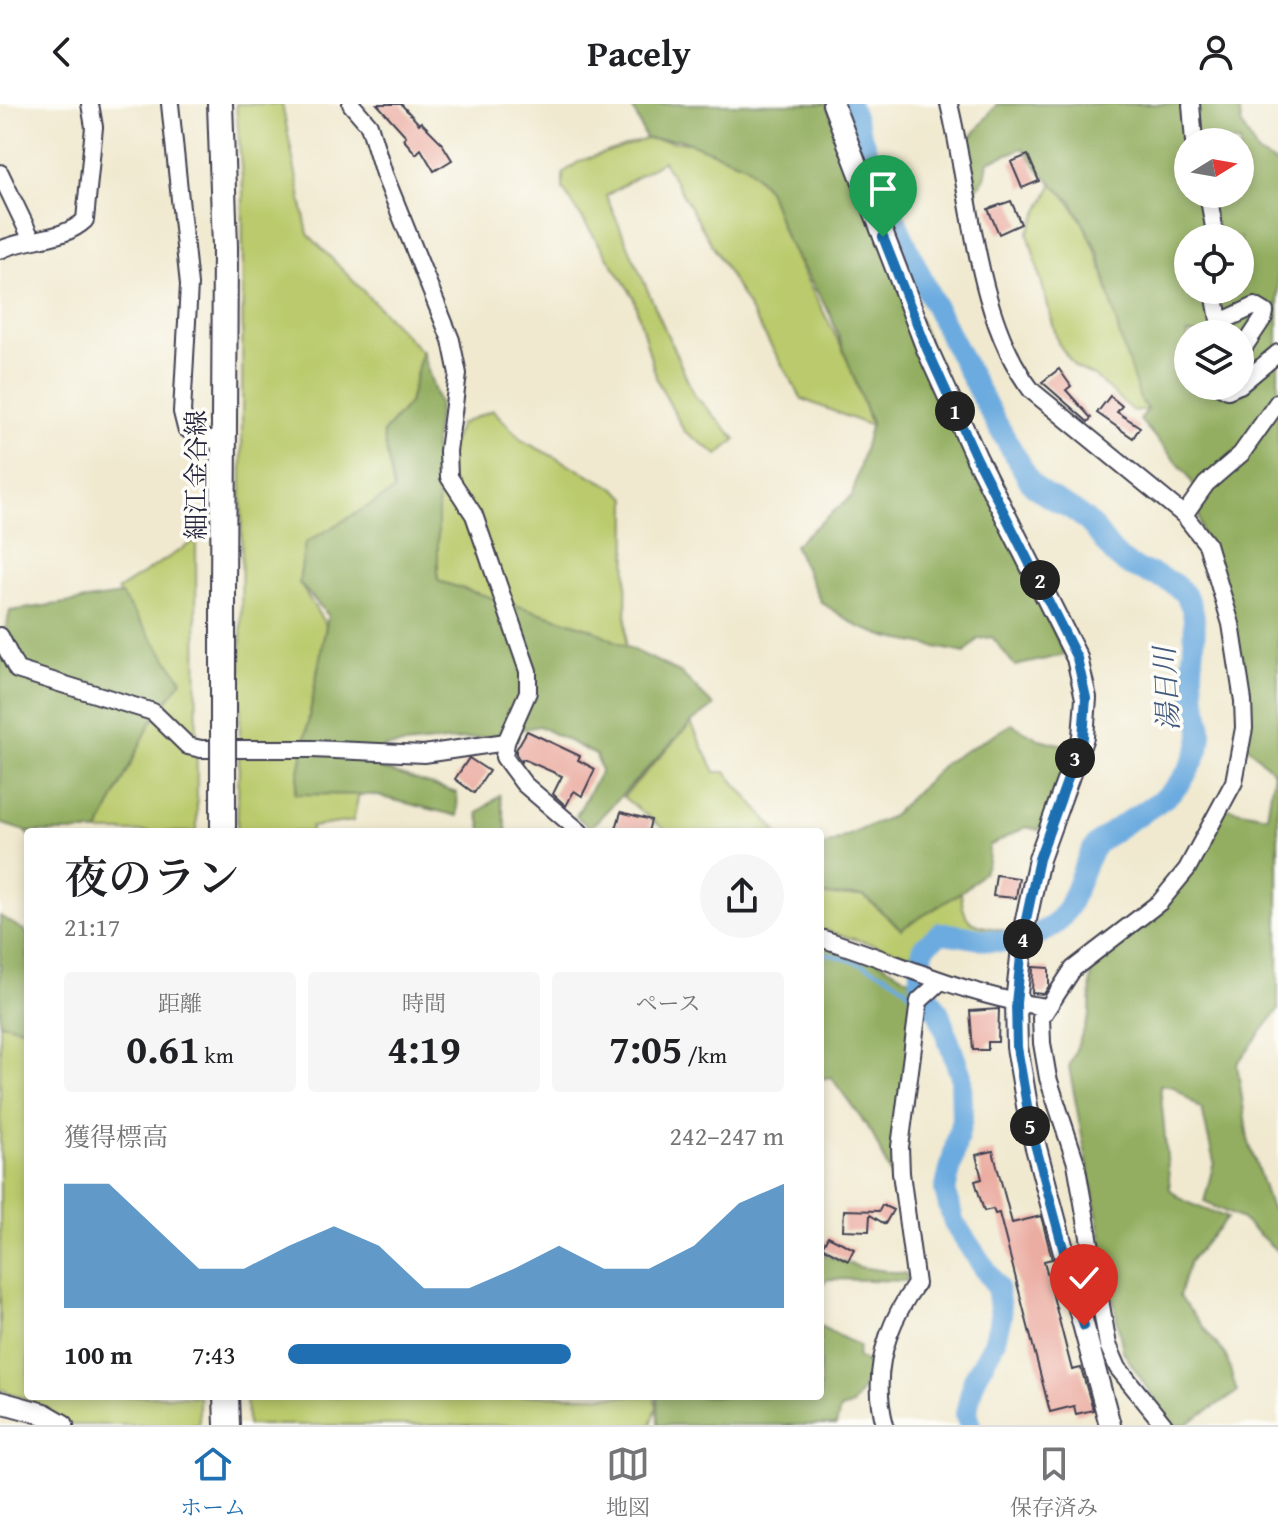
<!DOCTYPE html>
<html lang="ja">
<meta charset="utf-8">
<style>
:root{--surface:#fff;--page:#f6f6f6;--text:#202124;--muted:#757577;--line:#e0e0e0;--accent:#1f6fb2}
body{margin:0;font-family:"Gentium Book Plus","Noto Serif JP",serif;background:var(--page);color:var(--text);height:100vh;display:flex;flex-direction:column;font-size:30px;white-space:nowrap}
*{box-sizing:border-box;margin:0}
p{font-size:26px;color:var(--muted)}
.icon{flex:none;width:44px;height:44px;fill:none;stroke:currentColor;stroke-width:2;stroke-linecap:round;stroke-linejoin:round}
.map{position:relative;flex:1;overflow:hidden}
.panel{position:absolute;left:24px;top:724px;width:800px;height:572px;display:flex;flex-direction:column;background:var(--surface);border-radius:8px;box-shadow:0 4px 12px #0003}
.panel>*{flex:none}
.needle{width:52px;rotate:79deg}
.tools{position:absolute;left:1174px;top:24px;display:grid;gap:16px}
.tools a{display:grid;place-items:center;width:80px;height:80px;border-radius:50%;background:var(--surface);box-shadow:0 4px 12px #0003;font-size:40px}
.pin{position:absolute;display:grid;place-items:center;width:68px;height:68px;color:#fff;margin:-82px -34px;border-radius:50% 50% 50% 0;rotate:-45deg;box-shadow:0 0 8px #0007}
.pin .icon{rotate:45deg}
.km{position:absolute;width:40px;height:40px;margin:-20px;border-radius:50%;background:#222;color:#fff;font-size:22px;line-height:40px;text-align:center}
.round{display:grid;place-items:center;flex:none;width:84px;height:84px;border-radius:42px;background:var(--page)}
.overview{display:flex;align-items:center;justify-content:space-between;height:136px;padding:0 40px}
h1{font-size:44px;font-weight:600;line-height:60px}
.stats{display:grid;grid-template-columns:repeat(3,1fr);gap:12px;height:136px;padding:8px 40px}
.stats div{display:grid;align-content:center;border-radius:8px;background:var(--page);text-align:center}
.stats b{font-size:40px;font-weight:600}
.stats small{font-size:22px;font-weight:400}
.stats p{font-size:22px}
.chart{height:224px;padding:16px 40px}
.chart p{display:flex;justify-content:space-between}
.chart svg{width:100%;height:144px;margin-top:8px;fill:var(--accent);opacity:.7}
ul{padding:0 40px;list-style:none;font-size:26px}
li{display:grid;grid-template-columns:128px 96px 1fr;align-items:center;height:60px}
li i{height:20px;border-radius:10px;background:var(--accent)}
header{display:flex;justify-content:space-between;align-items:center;height:104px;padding:0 40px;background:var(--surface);font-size:36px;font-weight:600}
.tab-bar{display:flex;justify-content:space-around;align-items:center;height:112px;border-top:2px solid var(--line);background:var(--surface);font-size:22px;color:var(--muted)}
.tab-bar a{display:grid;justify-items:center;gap:4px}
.tab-bar .on{color:var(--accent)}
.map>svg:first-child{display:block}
.green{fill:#baca6c;stroke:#6e7654;stroke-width:2}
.forest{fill:#93ae60;stroke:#5a684e;stroke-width:2;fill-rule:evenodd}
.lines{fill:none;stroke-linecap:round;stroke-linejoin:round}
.stream{stroke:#6cabdf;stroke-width:4}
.river{stroke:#6cabdf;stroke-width:22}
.building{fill:#ebaca1}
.minor-casing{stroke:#414051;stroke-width:20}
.tertiary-casing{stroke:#414051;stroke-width:24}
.primary-casing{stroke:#414051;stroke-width:28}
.minor{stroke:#fff;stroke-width:16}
.tertiary{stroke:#fff;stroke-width:20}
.primary{stroke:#fff;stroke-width:24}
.primary-bridge-casing{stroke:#414051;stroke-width:28;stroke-linecap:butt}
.primary-bridge{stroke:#fff;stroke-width:24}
.route-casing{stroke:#fff;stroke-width:16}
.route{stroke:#1f6fb2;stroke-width:10}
.labels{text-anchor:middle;stroke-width:7;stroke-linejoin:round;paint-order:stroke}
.street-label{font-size:26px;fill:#22223b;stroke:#fdfcf7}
.water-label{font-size:28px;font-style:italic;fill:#40597d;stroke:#fdfcf7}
</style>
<header><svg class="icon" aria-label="back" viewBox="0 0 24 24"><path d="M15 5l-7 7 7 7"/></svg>Pacely<svg class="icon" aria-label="person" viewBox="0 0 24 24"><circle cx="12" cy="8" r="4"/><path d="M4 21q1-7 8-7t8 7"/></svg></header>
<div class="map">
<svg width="1278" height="1321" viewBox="0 0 1278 1321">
<rect width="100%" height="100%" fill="#fdfcf7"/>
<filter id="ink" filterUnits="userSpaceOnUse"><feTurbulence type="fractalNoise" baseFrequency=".0125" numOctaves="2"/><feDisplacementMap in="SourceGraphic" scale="16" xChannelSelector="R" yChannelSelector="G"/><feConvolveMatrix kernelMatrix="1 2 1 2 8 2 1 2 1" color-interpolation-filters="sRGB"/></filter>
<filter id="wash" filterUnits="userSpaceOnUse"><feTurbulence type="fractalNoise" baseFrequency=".006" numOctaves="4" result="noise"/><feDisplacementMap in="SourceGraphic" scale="32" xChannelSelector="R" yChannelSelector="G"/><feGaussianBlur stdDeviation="1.8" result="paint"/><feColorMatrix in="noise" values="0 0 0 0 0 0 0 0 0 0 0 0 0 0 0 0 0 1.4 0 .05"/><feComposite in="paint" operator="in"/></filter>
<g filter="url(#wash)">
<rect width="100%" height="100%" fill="#f0e9cf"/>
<g class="green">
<path d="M236 0H282L308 130 422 248 409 299 383 329 394 387 305 440 299 479 326 521 295 689H359L353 717 311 723V728H237L241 586 243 86Z"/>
<path d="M646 35 690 39 746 61 768 85 785 133 847 254 871 322 802 295 663 57 606 92 694 291 736 335 718 351 684 327 657 276 633 192 563 85V69L580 57Z"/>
<path d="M1053 79C1098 125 1103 172 1120 230 1127 256 1139 281 1148 306L1134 308 1094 272 1075 263 1058 239 1028 129Z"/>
<path d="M493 306 523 337 615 384 627 394 626 544 589 524 438 477V374L460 320Z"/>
<path d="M196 436 197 728H98L150 620 181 576 117 486Z"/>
<path d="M691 619 715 668H726L777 728H668L623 693Z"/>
<path d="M961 787C963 826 975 819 1009 828L997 833 936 827 909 851 820 825V791L864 792 901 825Z"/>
<path d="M0 919 28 925V1292H199V1321H68L38 1300 0 1285Z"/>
<path d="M246 1292H653L657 1302 651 1321H247Z"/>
</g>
<g class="forest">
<path d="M631 0H826L1064 551 1015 562 992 533 978 535 965 549 887 533 859 523 821 498 794 441 852 392 871 319 830 210 785 133 768 85 746 61 679 35H646Z"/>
<path d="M997 0H1239L1241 19 1258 50 1278 60V906L1237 960 1248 1035 1270 1102 1278 1111V1148L1242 1115 1204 1098 1214 1058 1202 1006 1174 983 1160 981 1170 1085C1185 1102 1206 1104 1227 1114L1189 1158 1179 1192 1226 1252 1237 1288 1185 1321H1171L1123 1247 1069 963 1090 910 1091 867 1143 820 1226 704 1267 712 1274 668 1245 640 1237 531 1202 432 1195 384 1187 370 1140 316 1148 306 1140 295 1120 233 1099 149 1072 98 1040 67 1023 44 988 58 985 74 974 88 965 41ZM1188 38H1240V90H1188ZM1188 134H1240V186H1188ZM1188 230H1240V282H1188Z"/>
<path d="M422 248 439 300 434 344 443 362 438 374V477L589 524 681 569 714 602 691 619 590 724 576 712 601 667 596 651 539 622 485 633 384 643 382 665 457 689 458 712 374 691 295 690 328 511 299 479 305 439 394 387 383 329 409 299Z"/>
<path d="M121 491 182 576 150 620 98 728H28V731L25 727 0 719V551L10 507Z"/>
<path d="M1012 620 1039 635 1072 643 1039 726 1026 723 989 742C989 748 989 756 987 761 979 783 922 811 901 825L864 792 820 791V744L892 712 946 658Z"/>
<path d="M500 691 507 728H483L478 709Z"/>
<path d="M0 812 25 827 28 833V925L0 919Z"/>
<path d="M820 837 858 846 911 876 916 918 895 1081 872 1029 831 973 820 975Z"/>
<path d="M820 1146 822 1150 859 1163 906 1170 908 1177 828 1175 820 1186Z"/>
<path d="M820 1222 859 1242 857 1253 876 1263 852 1302 840 1305 836 1321H658L657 1292H820Z"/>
</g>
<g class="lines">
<g class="stream">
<path d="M820 848C854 857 894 867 916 896"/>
<path d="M924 906 927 911 938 907"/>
</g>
<path class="river" d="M849 0C897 133 959 258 1031 379 1047 396 1069 400 1086 416 1101 429 1109 450 1127 460 1146 471 1172 472 1186 492 1201 514 1192 544 1192 569 1191 590 1201 608 1201 629 1201 640 1196 653 1190 663 1172 699 1136 708 1107 732 1103 735 1097 739 1094 744 1079 765 1074 809 1051 823 1008 850 984 832 940 829L923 844 920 878 938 907 961 972 962 1015 945 1087 954 1119 997 1183 1001 1212 994 1239 974 1275 966 1310 970 1321"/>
</g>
<g id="blocks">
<g class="building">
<path d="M377 0H401L419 20 421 18 441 38 452 56 434 67 421 45 416 50 403 35 406 32Z"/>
<path d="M1028 51 1039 77 1022 84 1011 58Z"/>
<path d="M1011 97 1021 120 999 130 988 105Z"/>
<path d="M1059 265 1071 282 1066 286 1091 314 1088 318 1042 278Z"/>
<path d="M1110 292 1122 302 1117 308 1140 323 1133 334 1097 309Z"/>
<path d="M527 627 580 652 578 656 595 665 582 692 574 687 566 702 553 690 562 672 523 655 521 658 516 650V646Z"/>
<path d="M469 654 489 667 474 689 455 675Z"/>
<path d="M621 708 651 716 648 728H615Z"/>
<path d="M996 771 1019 774 1016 794 993 792Z"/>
<path d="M1033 863 1049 864V882L1044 890 1032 889Z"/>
<path d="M999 905 998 938H988V946H973L970 907Z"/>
<path d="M993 1047 1012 1119 1041 1112 1052 1155 1044 1157 1072 1266 1081 1264 1093 1306 1076 1310 1074 1302 1050 1308 999 1109 995 1110 993 1105 984 1107 975 1077 982 1075 976 1051Z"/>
<path d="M882 1101 893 1106 885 1120 870 1111 869 1127 843 1126 844 1106 879 1107Z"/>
<path d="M828 1132 854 1145 848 1157 822 1143Z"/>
</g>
</g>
</g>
<g filter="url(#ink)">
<use href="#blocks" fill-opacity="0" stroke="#414051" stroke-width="2"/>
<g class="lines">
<g class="minor-casing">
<g id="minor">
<path d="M170 0 189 181 182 308 186 324 200 334 224 337"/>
<path d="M351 0 369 21 384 70 451 236 458 270 448 347 449 373 474 411 528 567V588L506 638 504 653 524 680 580 728"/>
<path d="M949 0C971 89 975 214 1032 287L1184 411 1207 440 1231 520 1243 597 1244 624 1234 678 1187 765 1160 798 1073 865 1041 914 1042 939 1048 974 1076 1059 1108 1241 1118 1264 1164 1321"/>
<path d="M1191 0 1194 38"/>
<path d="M0 69 32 136"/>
<path d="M1208 90 1216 134"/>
<path d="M0 146C27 133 63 137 85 116L94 23 90 0"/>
<path d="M1217 186 1216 199 1219 216 1227 215 1255 202 1265 208 1264 213 1240 249"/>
<path d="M1240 281 1278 249"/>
<path d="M1220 282 1228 286 1237 282"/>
<path d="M1184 411 1206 380 1241 350 1278 298"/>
<path d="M0 532 17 566 153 608 188 642 201 645H312L424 650 506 638"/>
<path d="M820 834C895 857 968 893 1046 903"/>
<path d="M885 1321C871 1270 886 1222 916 1180L901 1069 900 1043 919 897 941 877"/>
</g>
</g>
<g class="tertiary-casing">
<g id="tertiary">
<path d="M833 0 927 245 976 353 1077 554 1086 594 1083 633 1039 755 1024 825 1016 899 1017 943 1031 1025 1110 1321"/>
<path d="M0 1298 44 1310 63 1321"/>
</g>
</g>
<g class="primary-casing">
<g id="primary">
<path d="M220 0 225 143 223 491"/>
<path d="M226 1292 227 1321"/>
</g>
</g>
<use href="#minor" class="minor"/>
<use href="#tertiary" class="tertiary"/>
<use href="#primary" class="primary"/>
<g class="primary-bridge-casing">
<path id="primary-bridge" d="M223 728V491"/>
</g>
<use href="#primary-bridge" class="primary-bridge"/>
</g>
</g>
<g class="lines" filter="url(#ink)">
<g class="route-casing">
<path id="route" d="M883 133 927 245 976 353 1077 554 1086 594 1083 633 1039 755 1024 825 1016 899 1017 943 1031 1025 1084 1222"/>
</g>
<use href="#route" class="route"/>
</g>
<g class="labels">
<g class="street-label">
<text transform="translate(196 371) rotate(-90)" y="9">細江金谷線</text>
</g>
<g class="water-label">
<text transform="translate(1166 585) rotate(-93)" y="10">湯日川</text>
</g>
</g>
</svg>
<div class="tools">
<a><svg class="needle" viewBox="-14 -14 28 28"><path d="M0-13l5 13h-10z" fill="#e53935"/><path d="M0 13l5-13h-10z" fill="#757577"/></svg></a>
<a><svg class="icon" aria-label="locate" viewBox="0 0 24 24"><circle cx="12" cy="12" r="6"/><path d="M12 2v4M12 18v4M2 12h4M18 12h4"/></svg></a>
<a><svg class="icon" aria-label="layers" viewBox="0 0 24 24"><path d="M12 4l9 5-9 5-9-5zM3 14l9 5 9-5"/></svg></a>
</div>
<div class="pin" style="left:883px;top:133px;background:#1e9e55"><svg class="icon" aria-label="arrive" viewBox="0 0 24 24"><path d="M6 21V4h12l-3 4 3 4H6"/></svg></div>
<div class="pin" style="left:1084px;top:1222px;background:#d93025"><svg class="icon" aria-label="check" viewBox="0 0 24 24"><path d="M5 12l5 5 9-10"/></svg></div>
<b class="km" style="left:955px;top:307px">1</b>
<b class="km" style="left:1040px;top:476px">2</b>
<b class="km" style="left:1075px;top:654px">3</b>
<b class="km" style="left:1023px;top:835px">4</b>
<b class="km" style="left:1030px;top:1022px">5</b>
<section class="panel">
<div class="overview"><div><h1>夜のラン</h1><p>21:17</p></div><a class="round"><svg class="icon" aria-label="share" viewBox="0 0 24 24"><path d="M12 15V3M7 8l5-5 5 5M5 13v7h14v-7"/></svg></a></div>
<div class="stats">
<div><p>距離</p><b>0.61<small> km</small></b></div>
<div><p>時間</p><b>4:19</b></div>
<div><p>ペース</p><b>7:05<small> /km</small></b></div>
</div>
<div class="chart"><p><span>獲得標高</span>242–247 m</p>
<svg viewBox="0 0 160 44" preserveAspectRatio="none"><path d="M0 44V6L10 6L20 19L30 32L40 32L50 25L60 19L70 25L80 38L90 38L100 32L110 25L120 32L130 32L140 25L150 12L160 6V44z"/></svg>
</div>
<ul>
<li><b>100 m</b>7:43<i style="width:57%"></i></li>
</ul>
</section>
</div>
<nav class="tab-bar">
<a class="on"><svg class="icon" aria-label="home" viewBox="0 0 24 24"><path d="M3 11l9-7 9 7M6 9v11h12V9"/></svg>ホーム</a>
<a><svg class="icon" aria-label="map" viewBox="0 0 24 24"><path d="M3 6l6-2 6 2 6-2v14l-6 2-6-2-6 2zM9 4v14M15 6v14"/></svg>地図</a>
<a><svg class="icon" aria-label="saved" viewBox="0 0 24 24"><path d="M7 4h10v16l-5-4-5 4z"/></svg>保存済み</a>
</nav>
